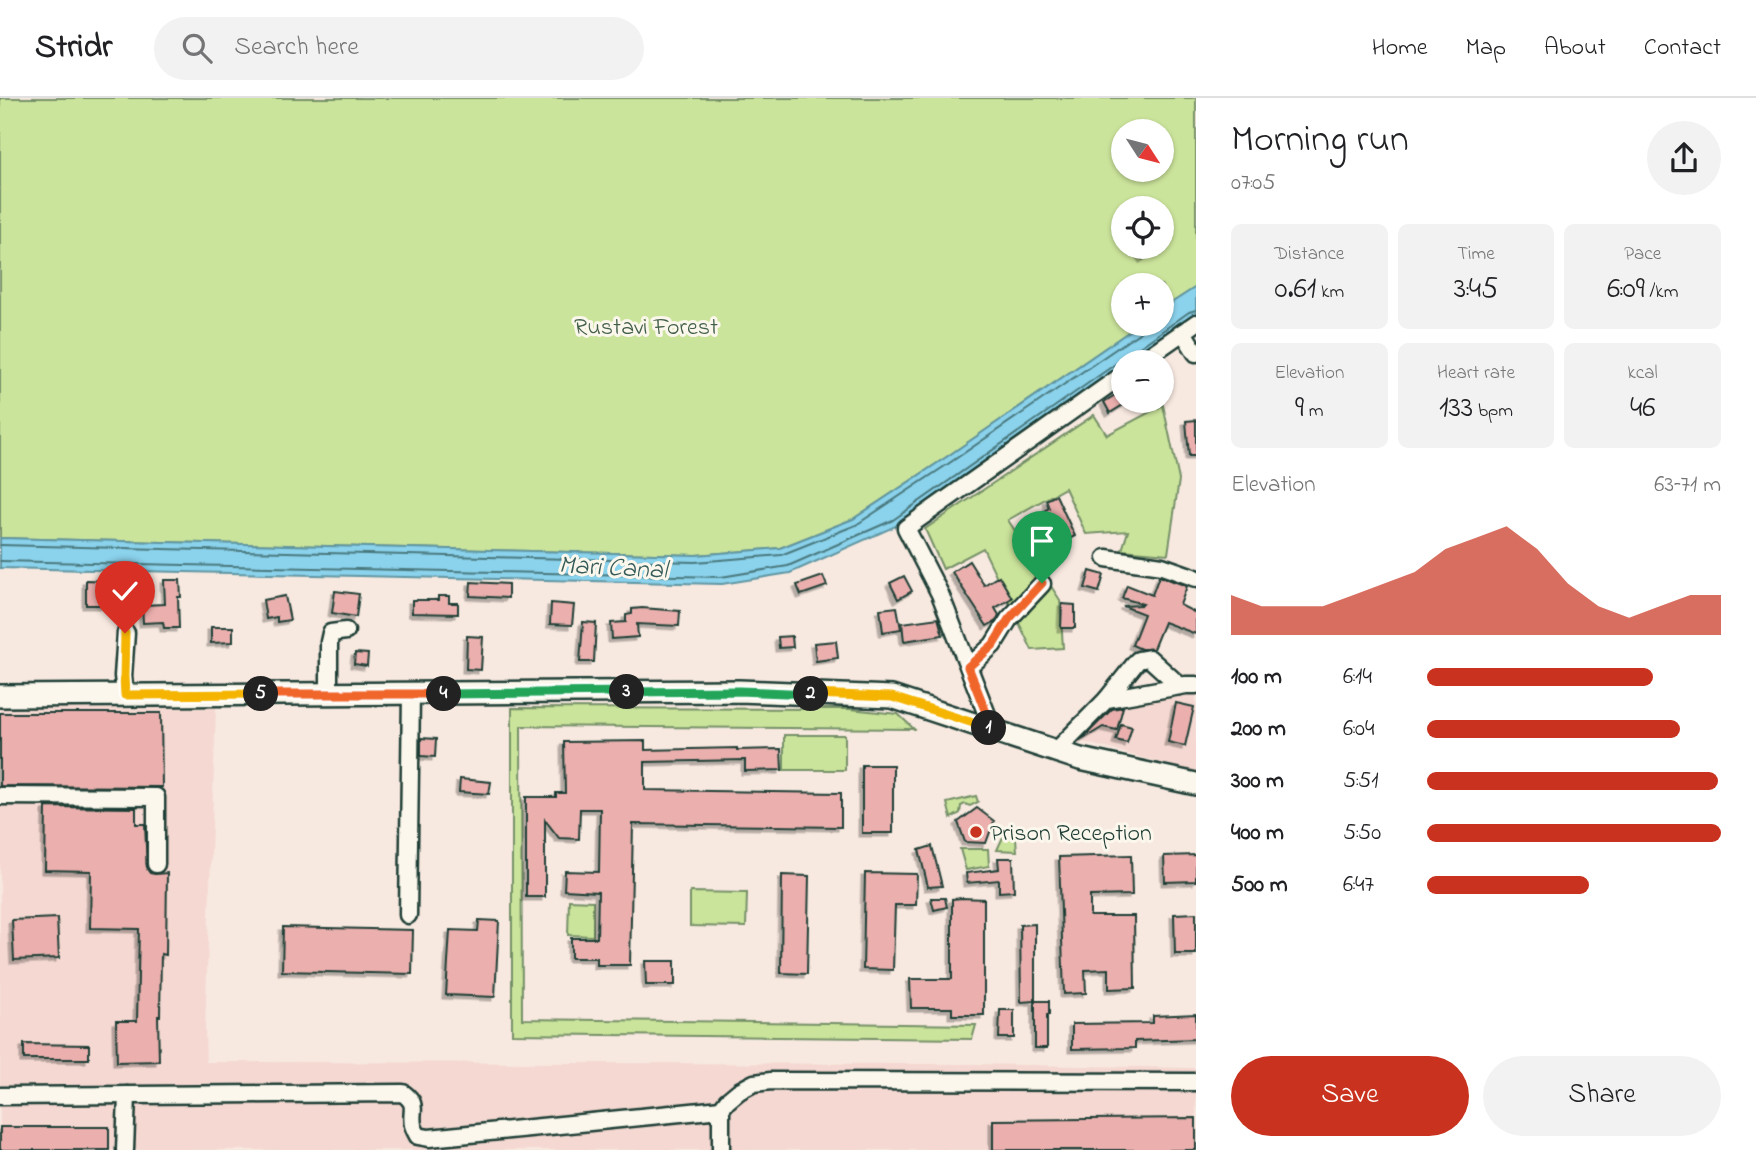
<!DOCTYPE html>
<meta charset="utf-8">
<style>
:root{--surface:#fff;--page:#f2f2f2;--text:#202124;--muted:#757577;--line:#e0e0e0;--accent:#c8321e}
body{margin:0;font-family:"Indie Flower",sans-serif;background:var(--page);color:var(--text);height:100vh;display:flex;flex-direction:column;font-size:26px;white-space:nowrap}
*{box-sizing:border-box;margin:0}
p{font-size:23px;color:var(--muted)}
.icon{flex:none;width:38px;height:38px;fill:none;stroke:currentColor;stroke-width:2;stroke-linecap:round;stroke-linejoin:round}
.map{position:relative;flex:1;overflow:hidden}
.side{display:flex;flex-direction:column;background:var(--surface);width:560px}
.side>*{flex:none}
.needle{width:46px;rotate:126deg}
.buttons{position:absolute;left:1111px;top:21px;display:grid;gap:14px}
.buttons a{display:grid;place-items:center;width:63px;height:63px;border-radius:50%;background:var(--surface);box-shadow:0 2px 5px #0004;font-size:35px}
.pin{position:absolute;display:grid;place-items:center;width:60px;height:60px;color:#fff;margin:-72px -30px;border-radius:50% 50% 50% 0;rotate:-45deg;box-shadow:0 0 7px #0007}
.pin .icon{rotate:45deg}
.km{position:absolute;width:35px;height:35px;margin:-18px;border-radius:50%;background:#222;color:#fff;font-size:19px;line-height:35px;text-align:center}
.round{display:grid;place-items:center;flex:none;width:74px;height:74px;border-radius:37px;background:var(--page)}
.summary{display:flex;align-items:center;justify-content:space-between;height:119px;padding:0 35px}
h1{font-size:38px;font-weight:600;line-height:52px}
.figures{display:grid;grid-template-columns:repeat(3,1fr);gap:10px;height:119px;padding:7px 35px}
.figures div{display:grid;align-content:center;border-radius:10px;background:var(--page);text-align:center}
.figures b{font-size:30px;font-weight:600}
.figures small{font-size:19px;font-weight:400}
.figures p{font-size:19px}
.chart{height:196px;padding:14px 35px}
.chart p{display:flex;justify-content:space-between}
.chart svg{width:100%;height:126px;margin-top:7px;fill:var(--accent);opacity:.7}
.action{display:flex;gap:14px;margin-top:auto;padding:14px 35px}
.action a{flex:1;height:80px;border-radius:42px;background:var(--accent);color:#fff;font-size:28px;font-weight:600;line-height:80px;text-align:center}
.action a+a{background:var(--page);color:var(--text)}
ul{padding:0 35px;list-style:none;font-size:23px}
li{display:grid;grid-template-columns:112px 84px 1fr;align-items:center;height:52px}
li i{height:18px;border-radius:9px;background:var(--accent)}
header{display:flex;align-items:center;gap:42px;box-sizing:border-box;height:98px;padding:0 35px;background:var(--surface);border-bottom:2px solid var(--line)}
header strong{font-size:33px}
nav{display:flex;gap:38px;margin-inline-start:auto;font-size:24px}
.search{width:490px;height:63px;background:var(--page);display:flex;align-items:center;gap:18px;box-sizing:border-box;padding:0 24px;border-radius:38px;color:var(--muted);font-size:26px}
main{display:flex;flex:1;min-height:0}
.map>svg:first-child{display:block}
.built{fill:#f4d8d1}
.green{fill:#cbe49b;stroke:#759068;stroke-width:2;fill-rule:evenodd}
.water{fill:#8bd2ec;stroke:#6096a2;stroke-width:2}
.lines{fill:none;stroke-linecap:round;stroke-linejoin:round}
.shore{stroke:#4a797e;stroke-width:2}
.building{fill:#ebb0ae;stroke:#1f3d34;stroke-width:2;filter:url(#shadow)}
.minor-casing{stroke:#1f3d34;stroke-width:21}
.major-casing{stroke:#1f3d34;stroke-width:26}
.minor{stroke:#fbf7ec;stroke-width:16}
.major{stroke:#fbf7ec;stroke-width:21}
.split-1-casing{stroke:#fff;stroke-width:14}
.split-2-casing{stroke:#fff;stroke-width:14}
.split-3-casing{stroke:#fff;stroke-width:14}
.split-4-casing{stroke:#fff;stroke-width:14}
.split-5-casing{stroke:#fff;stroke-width:14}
.split-6-casing{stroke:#fff;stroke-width:14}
.split-1{stroke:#f0652b;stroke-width:9}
.split-2{stroke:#f5b400;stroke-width:9}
.split-3{stroke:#22a559;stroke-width:9}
.split-4{stroke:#22a559;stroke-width:9}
.split-5{stroke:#f0652b;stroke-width:9}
.split-6{stroke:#f5b400;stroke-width:9}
.poi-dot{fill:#c8321e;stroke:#fbf7ec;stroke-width:2.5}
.labels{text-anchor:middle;stroke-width:6;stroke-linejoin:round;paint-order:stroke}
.park-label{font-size:24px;fill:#415e49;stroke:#fbf7ec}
.poi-label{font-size:24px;fill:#1f3d34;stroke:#fbf7ec;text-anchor:start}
.water-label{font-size:26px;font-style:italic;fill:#355b59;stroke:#fbf7ec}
</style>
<header>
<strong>Stridr</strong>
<div class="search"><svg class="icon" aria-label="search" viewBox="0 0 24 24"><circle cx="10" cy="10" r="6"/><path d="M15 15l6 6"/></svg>Search here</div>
<nav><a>Home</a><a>Map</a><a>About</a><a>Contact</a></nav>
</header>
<main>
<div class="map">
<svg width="1196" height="1052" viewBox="0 0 1196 1052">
<defs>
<filter id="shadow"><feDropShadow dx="-3.5" dy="3.5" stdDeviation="0" flood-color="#0004"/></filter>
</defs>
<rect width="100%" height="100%" fill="#f8e9e0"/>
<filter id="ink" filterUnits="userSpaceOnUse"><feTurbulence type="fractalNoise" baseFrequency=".0143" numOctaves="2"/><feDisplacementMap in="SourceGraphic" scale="14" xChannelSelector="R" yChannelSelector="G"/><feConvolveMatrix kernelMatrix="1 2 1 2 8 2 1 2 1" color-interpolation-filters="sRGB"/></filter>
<g filter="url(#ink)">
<g class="built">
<path d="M1196 595V674L1072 641 1107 606Z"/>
<path d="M216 610 205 933 206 964 973 966 1196 970V1052H0V611Z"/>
</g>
<g class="green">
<path d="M0 0H1196V189L1162 211V187H1124V226H1140L945 360 853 421 780 450 696 457 0 440ZM1124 33H1162V72H1124ZM1124 110H1162V149H1124Z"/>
<path d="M1163 307 1179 382 1168 456 1122 452 1128 433 1086 436 1065 390 1008 422 1060 502 1063 550 1032 552 983 450 943 471 925 431 1094 317 1107 337Z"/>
<path d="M512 610 850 611 898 616 914 631 521 628 522 921 976 927 972 941 512 936Z"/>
<rect x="784" y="637" width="61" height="35"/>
<path d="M976 698 978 704 970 708 965 706 961 708 960 715 951 720 947 705Z"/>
<path d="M1008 728 1015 729 1017 753 997 752Z"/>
<path d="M960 751H988L989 768 966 772Z"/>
<path d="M690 794 747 795 746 829 690 828Z"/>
<path d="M569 802 593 803V838L568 837Z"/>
</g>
<path class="water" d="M1196 189V218L1130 264H1124L1123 269 896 428 790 475 722 486 0 470V440L696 457 780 450 853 421 945 360 1140 226H1162V211Z"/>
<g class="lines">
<g class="shore">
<path d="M0 447 695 464 781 457 856 427 948 366 1139 235 1143 230V226"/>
<path d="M0 463 721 479 788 468 893 422 1117 265 1125 263 1130 256 1189 214 1196 212"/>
</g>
</g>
<g class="building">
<path d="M1135 149H1161L1143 161Z"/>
<path d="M1120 294 1124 303 1126 305 1110 315 1104 304Z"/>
<path d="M1196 322V358H1189L1186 323Z"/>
<path d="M1056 397 1075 438 1053 449 1035 418 1049 410 1046 402Z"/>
<path d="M969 463 984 487 999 478 1012 500 995 510 999 517 996 523 987 528 952 474Z"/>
<path d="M1090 473 1104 477 1099 494 1085 490Z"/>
<path d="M823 478 827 488 801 497 797 487Z"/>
<path d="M904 478 912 493 898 501 890 485Z"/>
<path d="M1159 478 1187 488 1180 507 1196 515V536L1164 524 1153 551H1141L1132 547 1144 516 1123 508 1142 507 1143 506 1122 500 1127 487 1152 497Z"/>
<path d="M86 482 109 483V507H86Z"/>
<path d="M164 482H180L181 499H178L179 530H164L163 524 143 525 142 507 165 506Z"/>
<path d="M471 484 508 486V500L470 498Z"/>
<path d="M335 493 359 496 356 519 332 515Z"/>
<path d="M285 498 290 522 277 524V519L266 521 263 502Z"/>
<path d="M438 498H449V505H458V516L412 515V502H438Z"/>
<path d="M551 505 574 507 572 527 550 526Z"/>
<path d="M1062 506 1075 507V530H1061Z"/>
<path d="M897 509 901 531 883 534 880 511Z"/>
<path d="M642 510 680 513 679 528 637 526 638 539 612 541 611 525 626 524V517L632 516V511Z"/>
<path d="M938 520 943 537 904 543 902 525Z"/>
<path d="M583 524 596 525 594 564H580Z"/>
<path d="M211 529H233V544L211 545Z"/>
<path d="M467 538 483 539 481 572 466 571Z"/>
<path d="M792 538 793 549 779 550 778 539Z"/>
<path d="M836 543 838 560 816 563 814 545Z"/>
<path d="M355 555 368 556 367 568 354 566Z"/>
<path d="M1176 605 1194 609 1185 648 1168 644Z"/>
<path d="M1123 609 1117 632 1103 629 1080 643 1112 611Z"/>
<path d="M0 615H161L162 689 0 688Z"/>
<path d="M1121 626 1132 629 1127 645 1116 642Z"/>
<path d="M421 640 436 641 435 659 421 658Z"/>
<path d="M645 643V652L737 650V652L781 651 782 672 745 673V662L645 664V692L841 695V729L633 726 630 867H597V860H571V840H597L598 794 564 792 565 773 599 774 600 711H580L579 741 559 740 545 722V799H526V699H556V695H565L564 644Z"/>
<rect x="862" y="667" width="31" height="68"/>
<path d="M460 681 491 684 489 696 459 694Z"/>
<path d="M46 709 136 710V726H145L147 771 150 775 155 776 167 775 166 857 161 856 160 918H158L159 963 117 964 116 923H137L139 831 90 830 91 773 45 772Z"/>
<path d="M977 710 994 723 986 745 965 744 958 724Z"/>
<path d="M932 748 942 788 928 789 919 752Z"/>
<path d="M1131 757 1132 797 1090 798V818H1134L1135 890 1109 891V871L1085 872 1086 895 1064 896 1059 759Z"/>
<path d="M1196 757V783L1165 784 1164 758Z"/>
<path d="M998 760H1013L1014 793 999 794V782L967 785 966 775 999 771Z"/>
<path d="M865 775 917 776 916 807H895L893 872 863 871Z"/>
<path d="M782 777 809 778 807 876 781 875Z"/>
<path d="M931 800H945L947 809 934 812Z"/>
<path d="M962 800 984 801V917H952V910H911L910 881H952V801Z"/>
<path d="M1196 815V856H1175L1174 816Z"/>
<path d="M57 820 59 860 14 862 12 822Z"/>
<path d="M479 822 499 823 495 899 446 897 450 832 478 833Z"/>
<path d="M1035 826V903L1021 904 1020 827Z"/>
<path d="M283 829 413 832 412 876 282 873Z"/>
<path d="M645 863H675V887H646Z"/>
<path d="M1035 903H1049V917H1047V950H1035Z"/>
<path d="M1000 912H1014V940H999Z"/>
<path d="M1196 916V941L1135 943V950L1072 951V926L1153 925V918Z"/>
<path d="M24 946 89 947V961H24Z"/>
<path d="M1196 1020V1052H993V1022Z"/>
<rect x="0" y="1029" width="109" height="23"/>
</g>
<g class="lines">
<g class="minor-casing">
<g id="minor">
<path d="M1183 234 1196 255"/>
<path d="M1140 264 1196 225"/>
<path d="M1106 460 1162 468 1196 480"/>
<path d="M969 569 993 547 1009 521 1042 486"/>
<path d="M329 596V544L331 535 346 533"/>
<path d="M125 597 123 578 126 535"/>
<path d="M1107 601 1138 562 1149 560 1180 588"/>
<path d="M993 632 940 496 906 430 1124 276"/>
<path d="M1055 654 1107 601 1186 587H1196"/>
<path d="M0 698 156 699V766"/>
<path d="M408 817 411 596"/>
<path d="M0 998 403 995C419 1007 410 1012 413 1027 413 1029 417 1036 418 1038L429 1040 721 1011"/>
<path d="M125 1052 127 997"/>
<path d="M721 1052V1011L727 1003 739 993 754 985 771 983 1196 984"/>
</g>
</g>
<g class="major-casing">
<path id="major" d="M0 598 739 593 892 599 1080 661 1196 686"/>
</g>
<use href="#minor" class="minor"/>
<use href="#major" class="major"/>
</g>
</g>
<g class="lines" filter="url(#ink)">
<g class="split-1-casing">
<path id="split-1" d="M989 630 993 632 968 569 993 547 1009 521 1042 485"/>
</g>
<g class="split-2-casing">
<path id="split-2" d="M811 596 892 599 989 630"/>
</g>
<g class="split-3-casing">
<path id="split-3" d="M627 594 739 593 811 596"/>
</g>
<g class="split-4-casing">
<path id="split-4" d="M444 596 627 594"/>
</g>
<g class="split-5-casing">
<path id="split-5" d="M261 596H444"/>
</g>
<g class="split-6-casing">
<path id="split-6" d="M125 535 124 578 125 597 261 596"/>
</g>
<use href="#split-1" class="split-1"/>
<use href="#split-2" class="split-2"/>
<use href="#split-3" class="split-3"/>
<use href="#split-4" class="split-4"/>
<use href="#split-5" class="split-5"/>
<use href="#split-6" class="split-6"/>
</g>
<circle class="poi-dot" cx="976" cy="734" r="7"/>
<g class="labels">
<g class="park-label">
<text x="646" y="236">Rustavi Forest</text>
</g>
<g class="poi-label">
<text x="990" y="742">Prison Reception</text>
</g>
<g class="water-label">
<text transform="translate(613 468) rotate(3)" y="9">Mari Canal</text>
</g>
</g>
</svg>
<div class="buttons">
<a><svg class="needle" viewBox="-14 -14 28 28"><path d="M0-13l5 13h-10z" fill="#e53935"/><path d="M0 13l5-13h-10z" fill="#757577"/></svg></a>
<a><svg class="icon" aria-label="locate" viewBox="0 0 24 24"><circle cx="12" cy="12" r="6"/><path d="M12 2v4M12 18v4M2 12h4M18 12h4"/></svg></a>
<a>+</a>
<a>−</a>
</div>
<div class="pin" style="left:1042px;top:485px;background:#1e9e55"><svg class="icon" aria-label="arrive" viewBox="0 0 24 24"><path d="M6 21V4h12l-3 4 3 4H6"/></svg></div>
<div class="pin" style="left:125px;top:535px;background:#d93025"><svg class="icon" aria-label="check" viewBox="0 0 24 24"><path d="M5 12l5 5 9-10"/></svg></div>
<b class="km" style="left:989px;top:630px">1</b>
<b class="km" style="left:811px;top:596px">2</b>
<b class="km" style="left:627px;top:594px">3</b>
<b class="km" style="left:444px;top:596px">4</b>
<b class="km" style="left:261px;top:596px">5</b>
</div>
<section class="side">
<div class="summary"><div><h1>Morning run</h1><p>07:05</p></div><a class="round"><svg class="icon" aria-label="share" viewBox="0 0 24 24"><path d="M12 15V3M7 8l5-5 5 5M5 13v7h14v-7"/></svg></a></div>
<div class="figures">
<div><p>Distance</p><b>0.61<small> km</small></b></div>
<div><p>Time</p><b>3:45</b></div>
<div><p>Pace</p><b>6:09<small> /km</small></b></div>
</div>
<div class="figures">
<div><p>Elevation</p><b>9<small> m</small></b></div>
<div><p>Heart rate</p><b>133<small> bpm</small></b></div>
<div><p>kcal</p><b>46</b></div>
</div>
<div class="chart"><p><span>Elevation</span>63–71 m</p>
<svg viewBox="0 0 160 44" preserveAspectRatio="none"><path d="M0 44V30L10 34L20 34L30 34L40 30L50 26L60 22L70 14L80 10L90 6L100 14L110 26L120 34L130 38L140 34L150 30L160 30V44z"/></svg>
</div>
<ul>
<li><b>100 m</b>6:14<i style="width:77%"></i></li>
<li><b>200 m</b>6:04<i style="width:86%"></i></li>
<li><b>300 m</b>5:51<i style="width:99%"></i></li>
<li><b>400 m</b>5:50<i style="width:100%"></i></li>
<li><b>500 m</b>6:47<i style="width:55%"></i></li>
</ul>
<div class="action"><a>Save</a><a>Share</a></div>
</section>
</main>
